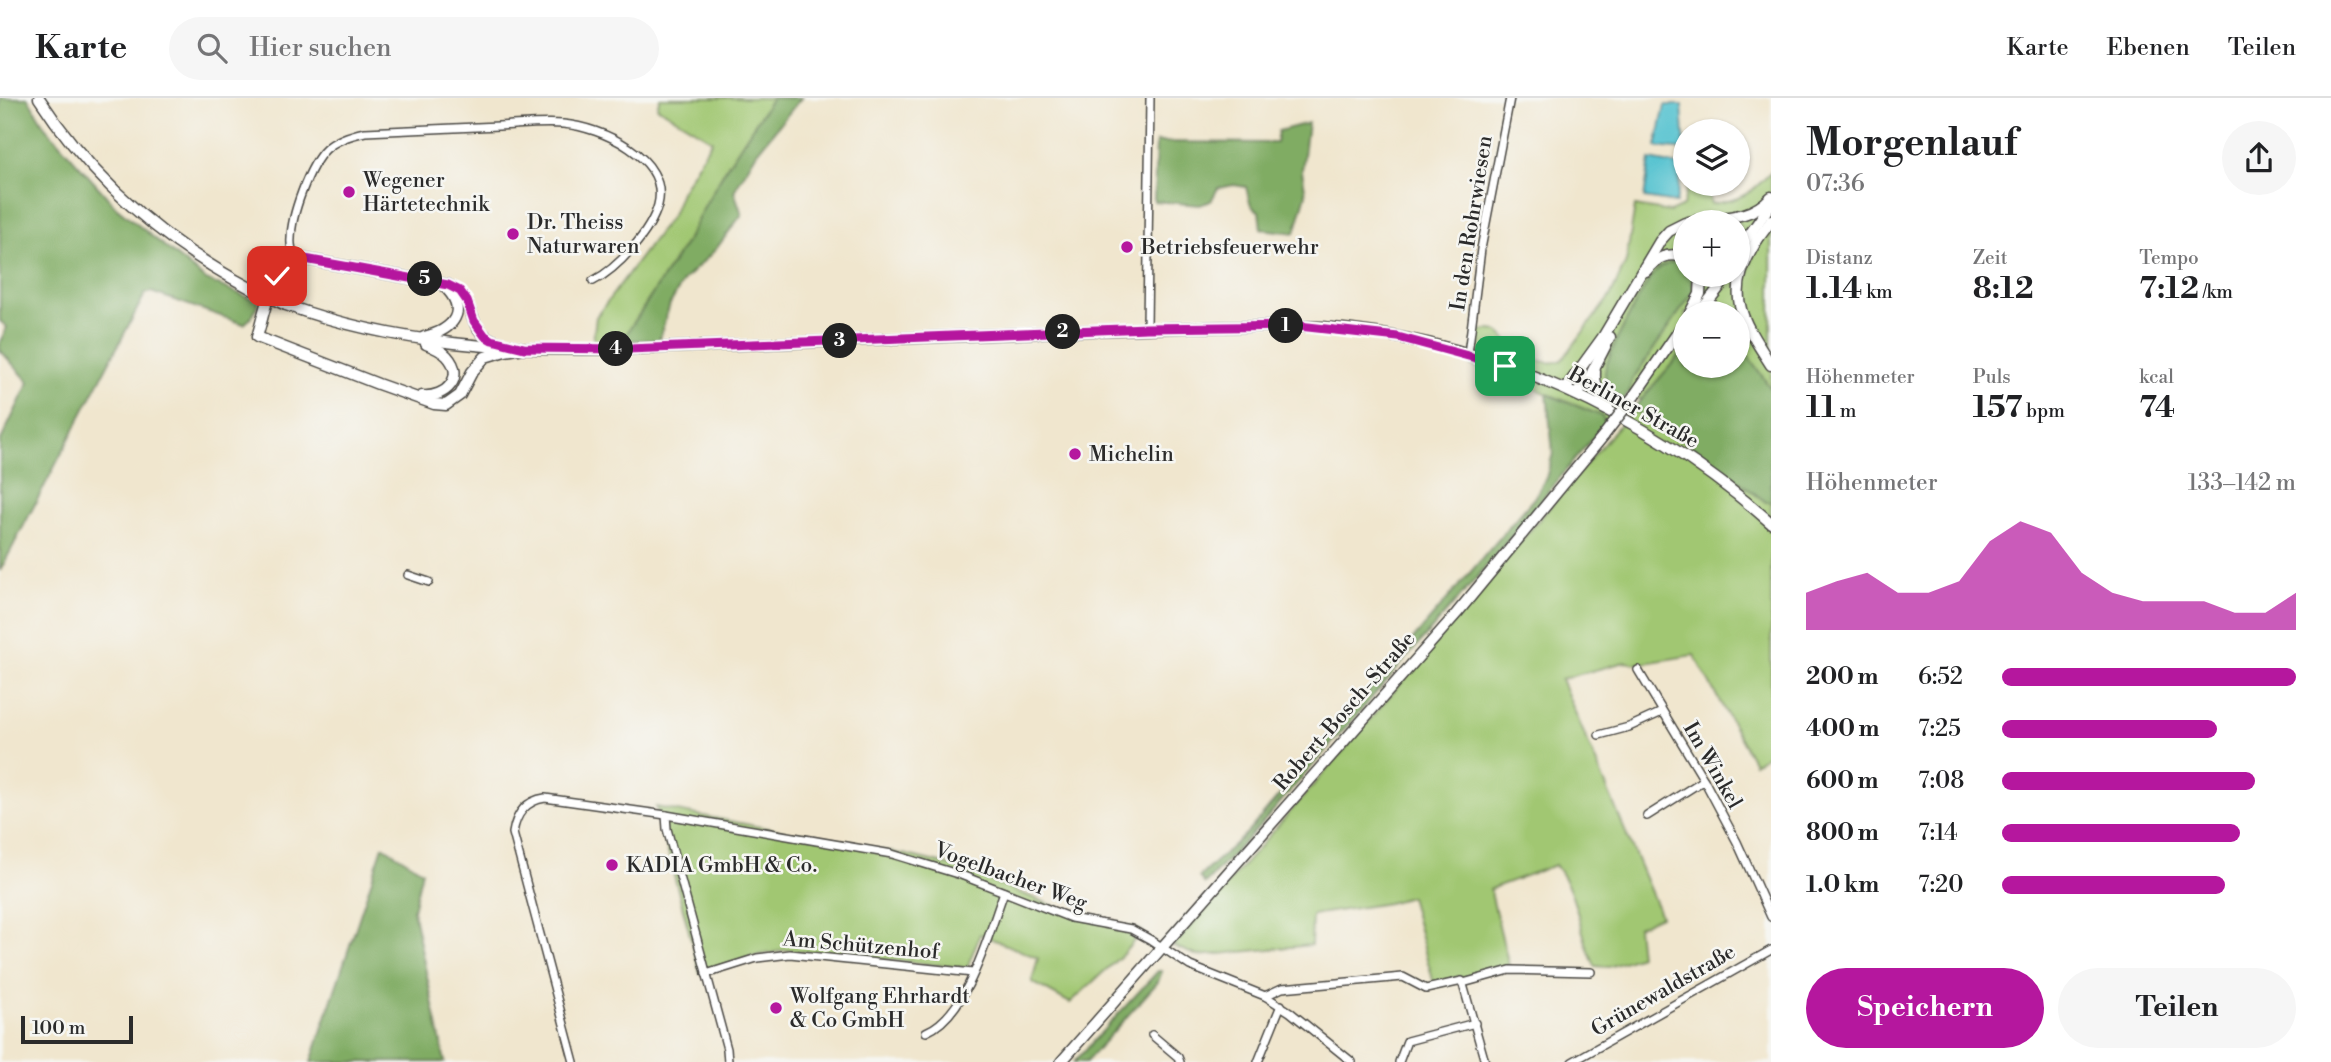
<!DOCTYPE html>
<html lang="de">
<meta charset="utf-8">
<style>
:root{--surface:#fff;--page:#f6f6f6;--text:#202124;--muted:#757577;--line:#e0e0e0;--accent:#b5179e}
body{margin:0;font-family:"Libre Bodoni",serif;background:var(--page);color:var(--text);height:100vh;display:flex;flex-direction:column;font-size:26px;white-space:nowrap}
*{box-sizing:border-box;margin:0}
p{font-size:23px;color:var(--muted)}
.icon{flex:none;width:38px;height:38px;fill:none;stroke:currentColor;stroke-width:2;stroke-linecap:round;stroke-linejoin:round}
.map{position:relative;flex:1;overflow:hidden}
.drawer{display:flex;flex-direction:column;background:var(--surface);width:560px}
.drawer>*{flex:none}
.buttons{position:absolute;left:1673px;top:21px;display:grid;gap:14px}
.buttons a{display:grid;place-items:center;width:77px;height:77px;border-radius:50%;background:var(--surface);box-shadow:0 2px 5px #0004;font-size:35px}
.scale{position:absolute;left:21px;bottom:18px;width:112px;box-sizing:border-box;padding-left:7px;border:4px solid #2b2b2b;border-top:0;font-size:19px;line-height:24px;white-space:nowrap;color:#2b2b2b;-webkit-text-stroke:5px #f6f6f2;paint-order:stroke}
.pin{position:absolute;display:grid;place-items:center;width:60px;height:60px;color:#fff;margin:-30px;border-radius:14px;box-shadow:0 4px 10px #0006}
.km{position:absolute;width:35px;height:35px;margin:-18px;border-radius:50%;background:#222;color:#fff;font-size:19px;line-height:35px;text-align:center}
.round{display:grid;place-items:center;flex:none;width:74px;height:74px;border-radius:37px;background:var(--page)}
.headline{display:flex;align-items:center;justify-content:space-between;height:119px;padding:0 35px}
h1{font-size:38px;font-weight:800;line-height:52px}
.metrics{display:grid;grid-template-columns:repeat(3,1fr);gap:10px;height:119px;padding:7px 35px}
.metrics div{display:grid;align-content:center}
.metrics b{font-size:30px;font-weight:800}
.metrics small{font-size:19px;font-weight:400}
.metrics p{font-size:19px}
.chart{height:196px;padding:14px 35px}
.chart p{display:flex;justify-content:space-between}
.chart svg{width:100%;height:126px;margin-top:7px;fill:var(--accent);opacity:.7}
.cta{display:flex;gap:14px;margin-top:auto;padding:14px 35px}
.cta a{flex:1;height:80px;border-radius:42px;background:var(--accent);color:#fff;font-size:28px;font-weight:800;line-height:80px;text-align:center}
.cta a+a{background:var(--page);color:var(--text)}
ul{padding:0 35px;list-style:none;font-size:23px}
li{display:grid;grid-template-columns:112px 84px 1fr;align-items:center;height:52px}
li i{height:18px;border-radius:9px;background:var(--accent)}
header{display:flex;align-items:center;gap:42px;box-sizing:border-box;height:98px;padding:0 35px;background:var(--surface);border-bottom:2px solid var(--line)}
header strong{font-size:33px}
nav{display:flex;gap:38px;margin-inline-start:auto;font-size:24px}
.search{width:490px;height:63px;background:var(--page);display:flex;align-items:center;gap:18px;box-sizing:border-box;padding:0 24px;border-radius:38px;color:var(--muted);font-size:26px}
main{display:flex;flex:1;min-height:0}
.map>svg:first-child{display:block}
.green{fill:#a1c772;stroke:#66794e;stroke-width:2}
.forest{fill:#80ac64;stroke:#566c48;stroke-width:2}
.water{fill:#57c3d0;stroke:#41777e;stroke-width:2}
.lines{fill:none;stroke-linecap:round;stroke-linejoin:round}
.street-casing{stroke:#494743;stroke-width:10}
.secondary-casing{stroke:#494743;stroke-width:13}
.street{stroke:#fff;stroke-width:7}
.secondary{stroke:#fff;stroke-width:10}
.secondary-bridge-casing{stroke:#494743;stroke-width:13;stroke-linecap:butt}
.secondary-bridge{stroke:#fff;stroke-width:10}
.route-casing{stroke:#fff;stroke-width:14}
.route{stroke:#b5179e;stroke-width:9}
.poi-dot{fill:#b5179e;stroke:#f6f6f2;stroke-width:2.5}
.labels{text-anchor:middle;stroke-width:5;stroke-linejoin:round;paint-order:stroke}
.poi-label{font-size:21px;fill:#2b2b2b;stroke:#f6f6f2;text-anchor:start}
.street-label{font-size:21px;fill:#2b2b2b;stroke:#f6f6f2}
</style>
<header>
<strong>Karte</strong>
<div class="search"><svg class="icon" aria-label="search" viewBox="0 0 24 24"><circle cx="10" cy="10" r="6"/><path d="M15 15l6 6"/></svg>Hier suchen</div>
<nav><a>Karte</a><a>Ebenen</a><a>Teilen</a></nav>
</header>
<main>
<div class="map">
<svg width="1771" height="964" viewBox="0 0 1771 964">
<rect width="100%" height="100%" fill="#f6f6f2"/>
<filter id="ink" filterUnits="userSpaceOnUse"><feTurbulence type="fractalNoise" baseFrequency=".0143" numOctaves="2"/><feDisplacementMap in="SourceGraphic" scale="14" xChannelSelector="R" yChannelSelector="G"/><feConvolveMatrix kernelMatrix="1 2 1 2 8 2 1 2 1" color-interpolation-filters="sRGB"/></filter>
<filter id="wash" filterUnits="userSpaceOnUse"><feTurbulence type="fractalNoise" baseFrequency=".00686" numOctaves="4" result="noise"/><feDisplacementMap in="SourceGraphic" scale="28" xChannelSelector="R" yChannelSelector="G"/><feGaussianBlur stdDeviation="1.57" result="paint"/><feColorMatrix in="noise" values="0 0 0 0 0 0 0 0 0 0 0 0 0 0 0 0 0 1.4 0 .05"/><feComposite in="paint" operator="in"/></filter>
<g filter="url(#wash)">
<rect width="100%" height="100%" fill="#f0e6ce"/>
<g class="green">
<path d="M660 0H772L728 67 705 107 688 141 622 243H593L596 219 672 117 681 94 712 42 657 9Z"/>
<path d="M1771 74V291L1738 243V215H1685V251L1652 291 1640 302 1629 294 1632 282 1694 193V185L1691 177H1738L1740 132 1738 124H1685V133L1678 137 1680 150 1685 153V169L1676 164 1605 274C1607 288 1610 295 1623 302L1605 325 1602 318 1497 275 1471 267 1476 233C1482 233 1493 230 1498 234 1503 236 1506 243 1510 246 1520 256 1548 270 1562 262L1611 197 1626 164 1635 108 1670 114 1683 108 1688 86H1707L1711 106C1741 102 1751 96 1771 74Z"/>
<path d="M1632 312 1689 346 1766 404H1771V655L1754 665 1694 557 1638 566 1625 564 1561 581 1661 818 1637 829 1640 858 1609 869 1595 868C1579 835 1578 795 1555 767L1490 791 1509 868 1465 880 1458 879 1434 886 1410 799 1388 805 1312 817 1311 847 1198 858 1173 848 1344 652Z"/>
<path d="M656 709 907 757 952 768 1087 821 1131 829 1142 833 1124 855 1070 905 1032 884 1038 860 980 836 967 870 787 852 753 858 700 875Z"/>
</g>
<g class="forest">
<path d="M0 0H28L45 29 116 109 206 182 259 204 251 220 244 226 151 194 145 196 0 473V344L29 284 0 252V244L7 229 0 223Z"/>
<path d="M772 0H801L757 54 734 93 742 116 716 151 684 182 670 206 659 242 622 243 688 141 705 107 728 67Z"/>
<path d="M1308 25 1302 73 1306 96 1295 135 1261 131 1259 113C1248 109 1249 99 1246 89L1234 87 1218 90 1211 103 1200 107 1154 103 1156 44 1276 45 1278 33Z"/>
<path d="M1676 163 1685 169V177H1691L1694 193 1632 282 1629 294 1623 302C1612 297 1605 289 1605 276 1604 262 1645 184 1657 172 1662 167 1669 165 1676 163Z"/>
<path d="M1738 243 1771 291V404H1766L1689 346 1632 312 1685 251V268H1738Z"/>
<path d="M1547 296 1602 318 1605 325 1480 476 1265 722 1205 786 1199 779 1248 734 1534 400 1546 380 1553 355Z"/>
<path d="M383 748 422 773 413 812 445 964H311Z"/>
<path d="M1158 873H1162L1158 884 1086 964H1074Z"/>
</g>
<g class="water">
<path d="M1665 7H1682L1685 52 1656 49Z"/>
<path d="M1650 62 1682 68 1676 105 1644 100Z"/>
</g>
</g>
<g filter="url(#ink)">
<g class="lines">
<g class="street-casing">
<g id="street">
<path d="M295 162C293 155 290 148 291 141 291 118 309 67 326 51 337 41 351 37 365 34 410 32 454 30 499 28 520 27 542 24 563 26 601 29 670 60 658 107 651 134 617 171 593 183"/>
<path d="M1147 230 1150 0"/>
<path d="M1468 256 1481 151 1510 0"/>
<path d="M408 477 429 484"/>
<path d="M1638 572 1704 682 1737 744 1771 819"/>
<path d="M1599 637 1629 629 1662 614"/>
<path d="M666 717 667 731 727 951 728 964"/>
<path d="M1647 718 1704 682"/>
<path d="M706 876 757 860 790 856 973 875"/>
<path d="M1463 885 1510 872 1591 874"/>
<path d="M1265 898 1282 890 1403 879 1426 891 1462 883 1485 964"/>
<path d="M926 934C968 917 989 834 1004 794"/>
<path d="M1152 937 1178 959 1180 964"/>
<path d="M574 964 513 735C516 716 525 703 545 700L666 717 892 756 961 777 1071 820 1131 831 1151 842 1190 868 1265 898 1290 914 1352 964"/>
<path d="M1258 964 1281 907"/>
<path d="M1399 964 1407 943 1475 925"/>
<path d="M1572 964 1771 852"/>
</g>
</g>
<g class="secondary-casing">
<g id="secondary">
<path d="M39 0C92 82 165 145 252 191"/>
<path d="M1688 124C1718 118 1749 124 1771 99"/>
<path d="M1759 139C1724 194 1738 216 1771 267"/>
<path d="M1757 142 1771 123"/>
<path d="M1738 153 1771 106"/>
<path d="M305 161 448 187C476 202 466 224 487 239 497 246 512 247 524 250L505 253 485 259 472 274 460 297 446 307 434 306 378 286 257 239C266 211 270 165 305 161Z"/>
<path d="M1646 173C1657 159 1668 154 1685 159"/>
<path d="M286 207C396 247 512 254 628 251 756 246 884 242 1012 236 1081 233 1151 230 1221 229 1255 229 1289 227 1323 229 1490 242 1646 315 1771 425"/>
<path d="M1690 215 1700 196 1701 177"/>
<path d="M1699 215 1729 177"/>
<path d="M424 239C453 232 470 213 444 188"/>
<path d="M1595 273C1594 288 1599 297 1608 309"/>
<path d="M1566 290 1603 239 1660 143 1669 133 1685 125"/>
<path d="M1576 296 1586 286 1610 239"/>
<path d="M422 298C446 300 466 279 447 258 441 252 434 249 426 246"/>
<path d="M1634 298 1685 224"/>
<path d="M1061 964 1457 515 1604 337"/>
</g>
</g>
<use href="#street" class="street"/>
<use href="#secondary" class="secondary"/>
<g class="secondary-bridge-casing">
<g id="secondary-bridge">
<path d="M252 191 286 207"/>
<path d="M1604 337 1634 298"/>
</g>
</g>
<use href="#secondary-bridge" class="secondary-bridge"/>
</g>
</g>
<g class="lines" filter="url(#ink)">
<g class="route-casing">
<path id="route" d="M277 178C285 167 292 162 305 161L448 187 460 193 467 203 474 223 485 238 492 242 524 250 628 251 1147 230 1299 228 1398 239 1505 268"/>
</g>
<use href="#route" class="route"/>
</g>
<g class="poi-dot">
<circle cx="349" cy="94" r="7"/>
<circle cx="513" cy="136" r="7"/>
<circle cx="1127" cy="149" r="7"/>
<circle cx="1075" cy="356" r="7"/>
<circle cx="612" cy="767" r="7"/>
<circle cx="776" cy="910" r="7"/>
</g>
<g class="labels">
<g class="poi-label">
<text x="363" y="89">Wegener<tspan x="363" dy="24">Härtetechnik</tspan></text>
<text x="527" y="131">Dr. Theiss<tspan x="527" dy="24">Naturwaren</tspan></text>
<text x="1141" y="156">Betriebsfeuerwehr</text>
<text x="1089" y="363">Michelin</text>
<text x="626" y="774">KADIA GmbH &amp; Co.</text>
<text x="790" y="905">Wolfgang Ehrhardt<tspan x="790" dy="24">&amp; Co GmbH</tspan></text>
</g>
<g class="street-label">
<text transform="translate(1471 125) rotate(-81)" y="7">In den Rohrwiesen</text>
<text transform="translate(1634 309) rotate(29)" y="7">Berliner Straße</text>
<text transform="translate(1344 613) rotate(-49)" y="7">Robert-Bosch-Straße</text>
<text transform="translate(1713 667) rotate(60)" y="7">Im Winkel</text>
<text transform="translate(1011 778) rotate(20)" y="7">Vogelbacher Weg</text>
<text transform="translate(861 847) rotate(5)" y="7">Am Schützenhof</text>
<text transform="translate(1663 892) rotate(-30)" y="7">Grünewaldstraße</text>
</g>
</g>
</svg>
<div class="buttons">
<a><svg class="icon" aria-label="layers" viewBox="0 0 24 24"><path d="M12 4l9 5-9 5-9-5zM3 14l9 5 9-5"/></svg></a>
<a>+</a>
<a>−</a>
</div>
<div class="scale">100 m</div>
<div class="pin" style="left:1505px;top:268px;background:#1e9e55"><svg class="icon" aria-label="arrive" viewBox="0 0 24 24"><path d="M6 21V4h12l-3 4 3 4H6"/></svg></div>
<div class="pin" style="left:277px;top:178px;background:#d93025"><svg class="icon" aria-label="check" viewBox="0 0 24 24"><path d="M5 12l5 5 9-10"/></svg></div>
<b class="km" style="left:1286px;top:228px">1</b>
<b class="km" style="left:1063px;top:234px">2</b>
<b class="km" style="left:840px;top:243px">3</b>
<b class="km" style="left:616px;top:251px">4</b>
<b class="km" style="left:425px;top:181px">5</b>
</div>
<section class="drawer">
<div class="headline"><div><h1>Morgenlauf</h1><p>07:36</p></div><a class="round"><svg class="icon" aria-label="share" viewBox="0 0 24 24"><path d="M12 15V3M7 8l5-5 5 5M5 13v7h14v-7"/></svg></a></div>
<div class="metrics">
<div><p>Distanz</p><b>1.14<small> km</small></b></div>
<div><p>Zeit</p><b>8:12</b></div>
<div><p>Tempo</p><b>7:12<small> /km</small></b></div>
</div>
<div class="metrics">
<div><p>Höhenmeter</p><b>11<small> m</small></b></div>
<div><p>Puls</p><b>157<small> bpm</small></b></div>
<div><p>kcal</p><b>74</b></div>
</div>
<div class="chart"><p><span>Höhenmeter</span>133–142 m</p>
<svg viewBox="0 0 160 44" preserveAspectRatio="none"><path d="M0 44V31L10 27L20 24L30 31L40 31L50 27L60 13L70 6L80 10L90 24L100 31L110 34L120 34L130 34L140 38L150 38L160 31V44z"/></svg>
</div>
<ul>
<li><b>200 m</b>6:52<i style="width:100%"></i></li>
<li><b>400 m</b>7:25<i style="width:73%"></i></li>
<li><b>600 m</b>7:08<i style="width:86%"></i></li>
<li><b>800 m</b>7:14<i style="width:81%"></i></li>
<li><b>1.0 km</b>7:20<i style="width:76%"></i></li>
</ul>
<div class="cta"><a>Speichern</a><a>Teilen</a></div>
</section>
</main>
